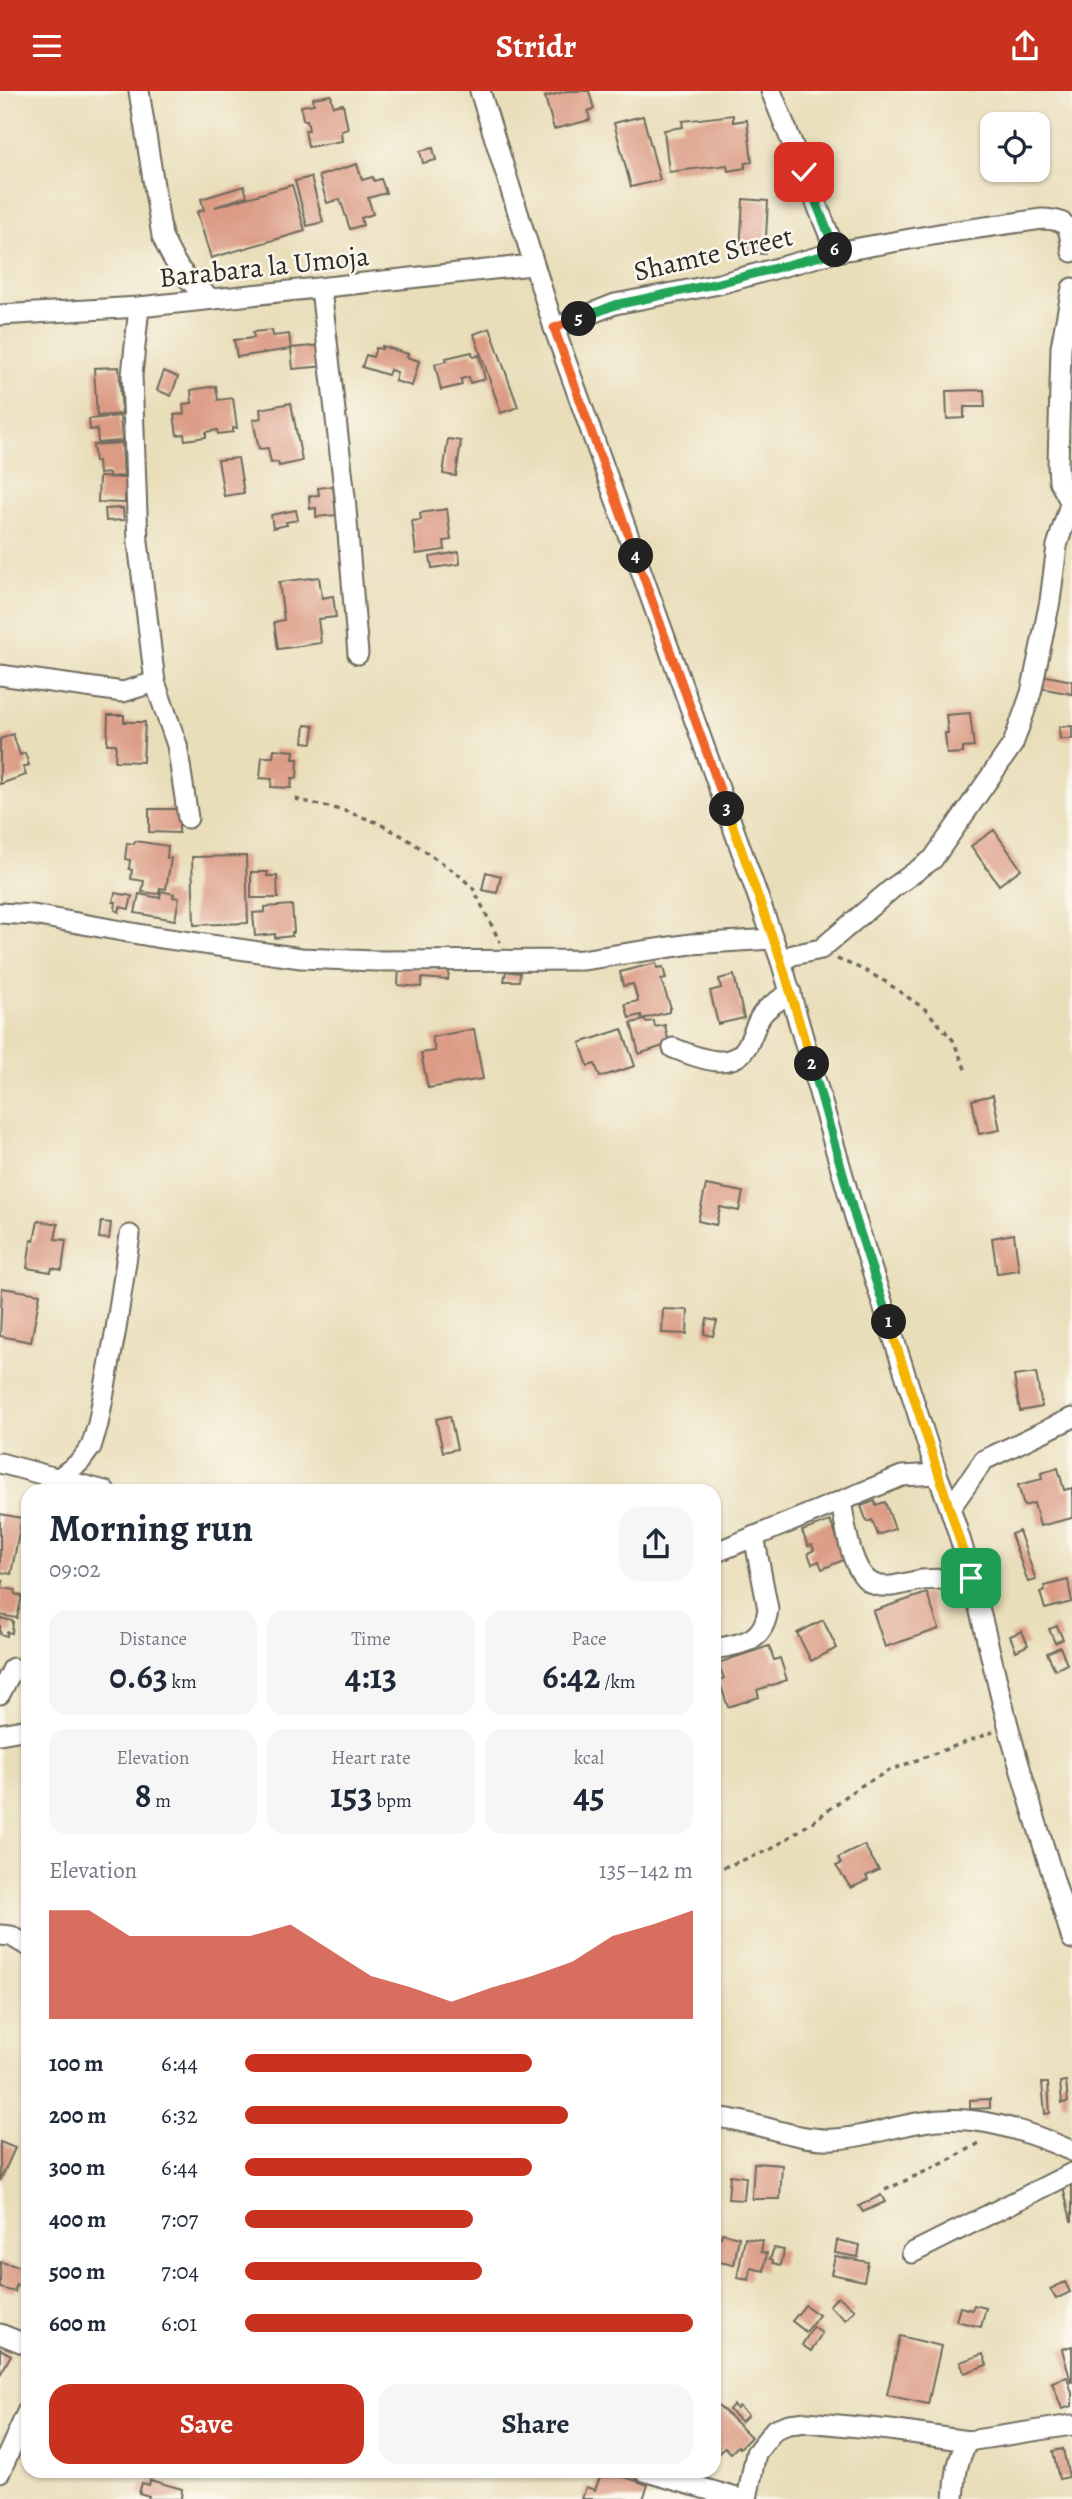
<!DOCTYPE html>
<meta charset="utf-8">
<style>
:root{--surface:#fff;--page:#f6f6f7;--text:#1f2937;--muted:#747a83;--accent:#c8321e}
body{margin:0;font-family:Alegreya,serif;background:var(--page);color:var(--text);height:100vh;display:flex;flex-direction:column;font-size:26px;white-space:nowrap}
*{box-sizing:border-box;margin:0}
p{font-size:23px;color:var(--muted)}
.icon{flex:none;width:38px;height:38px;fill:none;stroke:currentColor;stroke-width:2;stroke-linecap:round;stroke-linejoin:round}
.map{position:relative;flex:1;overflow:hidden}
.side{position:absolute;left:21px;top:1393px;width:700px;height:994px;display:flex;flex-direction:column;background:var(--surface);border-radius:21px;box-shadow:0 2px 5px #0004}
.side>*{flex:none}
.fabs{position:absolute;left:980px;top:21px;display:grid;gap:14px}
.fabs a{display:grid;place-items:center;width:70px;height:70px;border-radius:14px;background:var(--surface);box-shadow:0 2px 5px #0004;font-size:35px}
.pin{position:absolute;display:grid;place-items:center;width:60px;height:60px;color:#fff;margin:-30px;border-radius:14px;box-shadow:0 4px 10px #0006}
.km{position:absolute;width:35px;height:35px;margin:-18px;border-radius:50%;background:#222;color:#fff;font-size:19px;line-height:35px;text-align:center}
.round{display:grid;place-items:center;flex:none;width:74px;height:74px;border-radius:21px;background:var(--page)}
.overview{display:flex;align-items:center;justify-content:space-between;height:119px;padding:0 28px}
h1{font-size:38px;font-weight:700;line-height:52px}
.metrics{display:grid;grid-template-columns:repeat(3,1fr);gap:10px;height:119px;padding:7px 28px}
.metrics div{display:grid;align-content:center;border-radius:18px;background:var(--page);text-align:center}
.metrics b{font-size:35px;font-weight:700}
.metrics small{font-size:19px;font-weight:400}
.metrics p{font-size:19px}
.chart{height:196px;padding:14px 28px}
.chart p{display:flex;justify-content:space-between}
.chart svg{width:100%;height:126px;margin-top:7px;fill:var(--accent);opacity:.7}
.action{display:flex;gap:14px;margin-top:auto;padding:14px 28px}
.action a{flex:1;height:80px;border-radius:21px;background:var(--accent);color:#fff;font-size:28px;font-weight:700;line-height:80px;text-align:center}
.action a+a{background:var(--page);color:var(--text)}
ul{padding:0 28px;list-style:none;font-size:23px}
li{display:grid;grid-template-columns:112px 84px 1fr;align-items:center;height:52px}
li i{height:18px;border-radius:9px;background:var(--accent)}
header{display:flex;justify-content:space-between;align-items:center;height:91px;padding:0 28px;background:var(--accent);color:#fff;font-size:32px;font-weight:700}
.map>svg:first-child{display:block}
.building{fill:#db9b85}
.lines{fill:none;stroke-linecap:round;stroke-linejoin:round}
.street-casing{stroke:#6e6a5d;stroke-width:23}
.path{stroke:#6e6a5d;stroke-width:3.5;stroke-dasharray:5 5;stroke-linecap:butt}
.street{stroke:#fff;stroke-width:19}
.split-1-casing{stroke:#fff;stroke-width:14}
.split-2-casing{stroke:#fff;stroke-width:14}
.split-3-casing{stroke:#fff;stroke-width:14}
.split-4-casing{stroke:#fff;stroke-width:14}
.split-5-casing{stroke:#fff;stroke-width:14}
.split-6-casing{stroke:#fff;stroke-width:14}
.split-7-casing{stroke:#fff;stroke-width:14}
.split-1{stroke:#f5b400;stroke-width:9}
.split-2{stroke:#22a559;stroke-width:9}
.split-3{stroke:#f5b400;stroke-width:9}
.split-4{stroke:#f0652b;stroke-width:9}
.split-5{stroke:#f0652b;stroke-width:9}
.split-6{stroke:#22a559;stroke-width:9}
.split-7{stroke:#22a559;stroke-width:9}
.labels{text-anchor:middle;stroke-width:5;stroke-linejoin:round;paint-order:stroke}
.street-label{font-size:28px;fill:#2b2b2b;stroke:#fbf7ec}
</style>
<header><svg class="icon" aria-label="menu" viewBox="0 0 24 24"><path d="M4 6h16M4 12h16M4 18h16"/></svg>Stridr<svg class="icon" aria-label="share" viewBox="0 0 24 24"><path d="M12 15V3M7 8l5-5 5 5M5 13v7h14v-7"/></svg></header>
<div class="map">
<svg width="1072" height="2408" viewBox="0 0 1072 2408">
<rect width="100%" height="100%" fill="#fbf7ec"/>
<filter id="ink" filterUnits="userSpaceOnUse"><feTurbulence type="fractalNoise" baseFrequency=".0143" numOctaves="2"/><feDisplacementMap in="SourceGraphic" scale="14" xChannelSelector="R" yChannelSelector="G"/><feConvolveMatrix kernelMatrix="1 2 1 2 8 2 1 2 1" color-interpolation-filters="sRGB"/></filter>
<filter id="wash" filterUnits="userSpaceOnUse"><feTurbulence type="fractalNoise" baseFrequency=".00686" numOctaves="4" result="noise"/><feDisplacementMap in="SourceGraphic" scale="28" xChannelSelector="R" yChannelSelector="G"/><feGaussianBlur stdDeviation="1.57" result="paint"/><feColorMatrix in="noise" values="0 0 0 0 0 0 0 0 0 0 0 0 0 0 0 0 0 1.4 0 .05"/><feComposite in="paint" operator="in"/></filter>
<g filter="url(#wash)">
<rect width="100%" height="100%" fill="#e9deba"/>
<g id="blocks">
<g class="building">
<path d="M567 0H589L594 18 588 20 590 29 554 38 545 6Z"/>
<path d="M331 4 333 15 343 13 348 38 341 40 342 50 308 56 305 39H309L307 29H303L301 15 314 13 313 7Z"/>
<path d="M733 24V31L747 29 752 71 745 72V77L728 80 727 74 669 81 664 39 683 36 682 30Z"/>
<path d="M643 25 660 89 631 96 614 32Z"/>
<path d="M433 57 436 69 423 72 420 60Z"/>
<path d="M357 73 362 89 373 86 374 90 381 88 386 102 368 107 373 123 361 127 363 134 350 138 340 108 327 112 319 85Z"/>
<path d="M311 86 323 131 307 135 295 90Z"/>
<path d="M292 94 305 140 211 167 197 121 204 119 201 108 244 95 247 105 215 116Z"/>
<path d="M743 108 768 110 765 163 740 161Z"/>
<path d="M490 237 518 316 501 322 474 243Z"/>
<path d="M272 239 273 245 289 243 291 258 237 266 234 249 254 247 253 241Z"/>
<path d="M324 254 326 275 293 278 291 257Z"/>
<path d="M382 255 408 263 407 266 419 270 412 295 395 290 397 281 390 279 388 284 362 276 366 264 373 266 376 257 382 258Z"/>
<path d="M472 261 473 266 479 264 485 288 470 292 469 286 461 288 462 294 441 299 435 273 447 270 446 267Z"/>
<path d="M119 276 122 323 97 325 94 277Z"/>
<path d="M164 280 178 286 171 305 157 299Z"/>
<path d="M216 295 218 309 233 307 237 337H233V341L218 343 217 339 206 341V346L185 349 184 343 177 344 174 324 184 323 183 313 192 312 191 299Z"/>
<path d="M984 299 985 316H964V327L947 328 946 300Z"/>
<path d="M291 312 302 370 279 375 278 371 271 372 268 357 259 358 253 329 261 327 260 318Z"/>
<path d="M120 325 122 350 98 352 97 338 90 339 89 328Z"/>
<path d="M448 348 461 350 456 385 443 383Z"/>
<path d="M122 352 124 385 109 386V382L99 383 98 370 95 371 93 354Z"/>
<path d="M238 367 244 402 224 405 218 369Z"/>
<path d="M99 386 126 387 125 412 98 411Z"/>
<path d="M333 395 336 424 316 426V417L310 418 309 405 319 404 318 397Z"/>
<path d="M123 417 124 429 106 430 105 418Z"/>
<path d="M447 418 451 449 444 450 445 459 416 463 412 430 421 429 420 422Z"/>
<path d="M296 419 298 429 286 431 287 434 273 437 271 424Z"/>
<path d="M459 461 460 473 432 477 430 466Z"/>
<path d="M319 486 322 507 333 505 336 526 318 528 321 552 278 558 274 531 284 529 279 491Z"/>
<path d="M1042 584 1072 590V603L1040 597Z"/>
<path d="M970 622 974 656 963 657V662L947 663 945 642H948L946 624Z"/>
<path d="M108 624H124V631H145L143 671 115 670 116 653H107Z"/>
<path d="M305 634 314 635 312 652 303 651Z"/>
<path d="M1072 635V648H1060L1059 636Z"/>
<path d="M13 643 20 664 25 662 29 674 23 676 26 684 0 693V648Z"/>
<path d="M274 658 294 660 293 668H298L297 687H292L291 697 271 696 272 688 260 687 262 666H273Z"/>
<path d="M149 718H179V742L149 741Z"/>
<path d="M994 739 1021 778 999 794 971 755Z"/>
<path d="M135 750 168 755 167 767H171L166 798 160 797 159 803 142 801 144 790 131 788 132 779 129 778 130 769 125 768 127 752 134 753Z"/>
<path d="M246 765 248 832 194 834 192 766Z"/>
<path d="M251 781H268L267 785H277L278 807H251Z"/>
<path d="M486 781 501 785 497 802 482 799Z"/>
<path d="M161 800 174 803 173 806 179 807 175 829 135 822 139 803 160 807Z"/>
<path d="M115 802 132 805 129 818 120 816 119 821 115 819 116 811H113Z"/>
<path d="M292 814 294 841H292V845L275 847V843L255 845 253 822 265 821V816Z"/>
<path d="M656 872 657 877 663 876 666 888 661 889 671 917H669V921L642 928 641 924 629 927 625 913 638 910 633 893 623 895 620 881Z"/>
<path d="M399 876 449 880 448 889 422 887 421 896 398 894Z"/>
<path d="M506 880 520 882 519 890H504Z"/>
<path d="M734 884 744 927 718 933 710 900 721 897 719 888Z"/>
<path d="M645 929 646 931 654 930 655 936 665 934 669 953 639 963 631 932Z"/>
<path d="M474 938 483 988 428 997 421 962 435 960 432 946Z"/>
<path d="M622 938 635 975 600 986 595 973 588 975 580 952Z"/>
<path d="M993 1004 1000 1039 979 1043 972 1009Z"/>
<path d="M706 1094 743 1101 739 1120 720 1116 716 1134 698 1130Z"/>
<path d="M38 1130 58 1133 55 1148 66 1149 62 1179 52 1177 51 1181 27 1177 31 1149 34 1150Z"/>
<path d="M101 1131 111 1132 109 1148 99 1147Z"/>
<path d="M1014 1143 1019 1179 997 1182 992 1147Z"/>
<path d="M2 1197 40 1203 31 1251 0 1245Z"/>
<path d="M663 1218 688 1219 687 1243 662 1242Z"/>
<path d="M707 1228 717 1230 713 1245 704 1243Z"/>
<path d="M1036 1282 1042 1316 1020 1320 1014 1285Z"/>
<path d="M450 1325 457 1358 443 1361 436 1328Z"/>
<path d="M1058 1377 1064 1399 1072 1397V1427L1040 1435 1034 1412 1024 1415 1018 1394 1042 1388 1041 1382Z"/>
<path d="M875 1410 876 1414 885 1411 895 1438 878 1444 872 1429 867 1431 861 1415Z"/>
<path d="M0 1423 22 1427 11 1483 0 1481Z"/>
<path d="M830 1430 846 1468 822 1478 819 1470 812 1473 808 1462 814 1459 812 1454 808 1455 802 1440Z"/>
<path d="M1019 1440 1036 1489 1028 1491 1011 1443Z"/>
<path d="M1068 1489 1072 1511 1045 1518 1040 1501 1045 1499 1044 1495Z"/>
<path d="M0 1490H3L2 1497 16 1499 15 1503 22 1505 17 1527 0 1524Z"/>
<path d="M927 1502 939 1538 885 1556 873 1520Z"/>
<path d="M0 1527 13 1530 12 1542 7 1541V1545L0 1543Z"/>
<path d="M823 1529 837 1557 811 1570 797 1542Z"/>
<path d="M1057 1535 1063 1548 1055 1552 1049 1538Z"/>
<path d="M1022 1540 1028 1554 1016 1560 1010 1545Z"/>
<path d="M769 1555 774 1569 780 1567 787 1589 757 1599 759 1606 728 1616 719 1589 724 1587 718 1572Z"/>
<path d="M1060 1556 1067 1573 1055 1579 1047 1562Z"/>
<path d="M864 1754 879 1779 866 1785 868 1789 851 1797 836 1775 841 1773 838 1767Z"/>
<path d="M1066 1990 1068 2011 1062 2012 1060 1991Z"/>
<path d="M1042 1992H1048L1050 2022 1045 2023Z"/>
<path d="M990 2008V2017L970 2018V2009Z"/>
<path d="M0 2051 15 2057 0 2090Z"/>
<path d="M754 2072 782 2074 780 2108H752Z"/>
<path d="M730 2084 746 2086 744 2109 728 2108Z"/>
<path d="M1072 2088V2130H1071L1062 2091Z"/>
<path d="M881 2104 885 2111 863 2121 859 2115Z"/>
<path d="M722 2142 739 2146 734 2174 714 2170V2144L721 2146Z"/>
<path d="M745 2147 763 2150 761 2161 767 2162 764 2180 751 2177 749 2189 737 2187Z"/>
<path d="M837 2149 860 2154 858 2166 835 2162Z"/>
<path d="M774 2157 784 2159 781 2174 773 2172V2169L770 2168Z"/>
<path d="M835 2165 868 2171 864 2190 831 2183Z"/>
<path d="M0 2171 25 2177 21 2195 16 2194 15 2201 0 2197Z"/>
<path d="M1065 2191 1070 2201 1056 2208 1050 2198Z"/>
<path d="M838 2205 855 2219 846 2229 829 2215Z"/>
<path d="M805 2214 819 2224 806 2241 792 2230Z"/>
<path d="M974 2214 986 2217 981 2236 956 2230 960 2216 972 2219Z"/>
<path d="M813 2236 822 2242 811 2260 802 2254Z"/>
<path d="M900 2245 941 2255 928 2313 887 2304Z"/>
<path d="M1072 2255V2291H1071L1062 2258Z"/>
<path d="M0 2258 11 2264 0 2284Z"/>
<path d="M983 2263 987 2274 964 2282 960 2271Z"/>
<path d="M1067 2286 1072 2302V2315L1062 2318 1052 2291Z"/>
<path d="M714 2310 751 2346 740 2357 738 2355 731 2362 725 2356 714 2367Z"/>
<path d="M733 2314 737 2318 739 2315 748 2324 741 2331 729 2319Z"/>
<path d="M1063 2358 1069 2386 1059 2388 1053 2360Z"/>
<path d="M611 2381 648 2394 643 2408H582L586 2396 595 2399 601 2383 610 2386Z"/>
<path d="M150 2389 182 2398 181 2408H148L149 2405 139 2402 142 2392 149 2394Z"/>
</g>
</g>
</g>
<g filter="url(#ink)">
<use href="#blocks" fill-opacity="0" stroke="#6e6a5d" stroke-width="2"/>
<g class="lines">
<g class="street-casing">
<g id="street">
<path d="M139 0 162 145C174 174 186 190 212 208"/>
<path d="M480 0 554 237 781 870 855 1126 937 1383C970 1463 986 1550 1008 1634 1027 1706 1051 1777 1072 1848"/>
<path d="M771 0 836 161"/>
<path d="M1072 197 1061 256 1058 374 1059 390 1072 414"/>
<path d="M321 198 345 406 358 563"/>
<path d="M139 216 132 284 138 451 155 591 177 654 188 727"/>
<path d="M0 224 139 216 532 174"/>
<path d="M554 237 615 213 719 193 836 161 950 141 1042 128C1070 129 1069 136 1072 161"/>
<path d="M0 584 123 601 155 591"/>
<path d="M0 822 33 824 155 846 301 867 375 870 582 869 691 853 773 848"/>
<path d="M781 870 793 864 821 858 894 796 933 768 1013 653 1031 602 1050 510 1057 455 1070 413"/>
<path d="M673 957C696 966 732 982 747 955 753 945 755 934 761 925 767 915 782 908 791 901"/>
<path d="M0 1372 105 1400"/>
<path d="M56 1389 80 1371 91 1356 98 1333 116 1238 130 1144"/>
<path d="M841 1410C845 1432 850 1478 870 1491 885 1501 906 1491 922 1489 939 1488 955 1488 971 1487"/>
<path d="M951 1416 984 1369 1072 1327"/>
<path d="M714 1462 902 1385 937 1383"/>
<path d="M714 1558C742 1553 764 1551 768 1518L754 1445"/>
<path d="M0 1603 13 1577"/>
<path d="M0 1643 28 1638"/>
<path d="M0 1844 11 1845 28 1855"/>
<path d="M714 2026C754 2029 794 2050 834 2048 864 2047 893 2035 923 2031 975 2022 1025 2039 1072 2060"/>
<path d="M912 2162 1072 2082"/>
<path d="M0 2243 28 2254"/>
<path d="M644 2380 740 2408"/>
<path d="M0 2381 28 2319"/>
<path d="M747 2408 756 2362 775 2338 789 2333 807 2331 890 2339 968 2350 1072 2334"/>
<path d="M954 2408C956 2384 956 2371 968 2350"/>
</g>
</g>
<g class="path">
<path d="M295 708 345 720 376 731 406 747 459 784 473 797 500 851"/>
<path d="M837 868 862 878 886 891 926 919 953 949 966 980"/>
<path d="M714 1780 770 1759 814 1730 857 1697 890 1679 993 1641"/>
<path d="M885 2099 948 2070 983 2050"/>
</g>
<use href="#street" class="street"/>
</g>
</g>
<g class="lines" filter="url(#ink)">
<g class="split-1-casing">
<path id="split-1" d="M889 1231C916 1316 946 1401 971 1487"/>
</g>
<g class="split-2-casing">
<path id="split-2" d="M812 973 855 1126 889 1231"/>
</g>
<g class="split-3-casing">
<path id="split-3" d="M727 718 781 870 812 973"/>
</g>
<g class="split-4-casing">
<path id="split-4" d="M636 465 727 718"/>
</g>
<g class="split-5-casing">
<path id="split-5" d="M579 228 554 237 636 465"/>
</g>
<g class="split-6-casing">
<path id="split-6" d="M579 228 615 214 719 192 836 161 835 159"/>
</g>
<g class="split-7-casing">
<path id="split-7" d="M804 81 835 159"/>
</g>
<use href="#split-1" class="split-1"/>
<use href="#split-2" class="split-2"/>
<use href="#split-3" class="split-3"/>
<use href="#split-4" class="split-4"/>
<use href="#split-5" class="split-5"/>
<use href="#split-6" class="split-6"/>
<use href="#split-7" class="split-7"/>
</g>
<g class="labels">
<g class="street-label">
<text transform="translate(713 162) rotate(-13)" y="10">Shamte Street</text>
<text transform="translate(264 175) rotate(-6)" y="10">Barabara la Umoja</text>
</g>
</g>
</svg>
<div class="fabs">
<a><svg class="icon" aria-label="locate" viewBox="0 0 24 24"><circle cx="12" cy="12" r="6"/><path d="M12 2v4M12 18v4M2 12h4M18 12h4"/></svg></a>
</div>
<div class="pin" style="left:971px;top:1487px;background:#1e9e55"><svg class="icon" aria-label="arrive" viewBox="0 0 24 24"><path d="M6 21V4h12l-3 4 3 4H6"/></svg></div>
<div class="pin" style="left:804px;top:81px;background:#d93025"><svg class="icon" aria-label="check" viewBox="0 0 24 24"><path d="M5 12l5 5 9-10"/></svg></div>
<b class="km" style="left:889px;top:1231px">1</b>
<b class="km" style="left:812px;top:973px">2</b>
<b class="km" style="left:727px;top:718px">3</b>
<b class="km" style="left:636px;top:465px">4</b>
<b class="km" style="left:579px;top:228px">5</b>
<b class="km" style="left:835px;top:159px">6</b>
<section class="side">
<div class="overview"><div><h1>Morning run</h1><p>09:02</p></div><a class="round"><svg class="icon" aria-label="share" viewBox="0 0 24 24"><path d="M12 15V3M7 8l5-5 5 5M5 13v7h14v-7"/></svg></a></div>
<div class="metrics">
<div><p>Distance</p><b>0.63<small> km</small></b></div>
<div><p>Time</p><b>4:13</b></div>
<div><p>Pace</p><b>6:42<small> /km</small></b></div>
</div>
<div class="metrics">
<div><p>Elevation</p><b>8<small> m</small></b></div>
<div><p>Heart rate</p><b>153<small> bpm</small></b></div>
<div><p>kcal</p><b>45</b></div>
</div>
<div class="chart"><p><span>Elevation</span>135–142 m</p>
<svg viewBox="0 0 160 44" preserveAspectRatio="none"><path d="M0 44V6L10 6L20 15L30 15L40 15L50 15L60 11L70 20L80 29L90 33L100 38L110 33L120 29L130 24L140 15L150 11L160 6V44z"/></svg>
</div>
<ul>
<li><b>100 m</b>6:44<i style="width:64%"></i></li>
<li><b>200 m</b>6:32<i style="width:72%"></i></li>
<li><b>300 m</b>6:44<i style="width:64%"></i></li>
<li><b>400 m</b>7:07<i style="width:51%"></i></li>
<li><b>500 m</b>7:04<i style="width:53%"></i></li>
<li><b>600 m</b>6:01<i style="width:100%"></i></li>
</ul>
<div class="action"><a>Save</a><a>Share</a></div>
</section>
</div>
